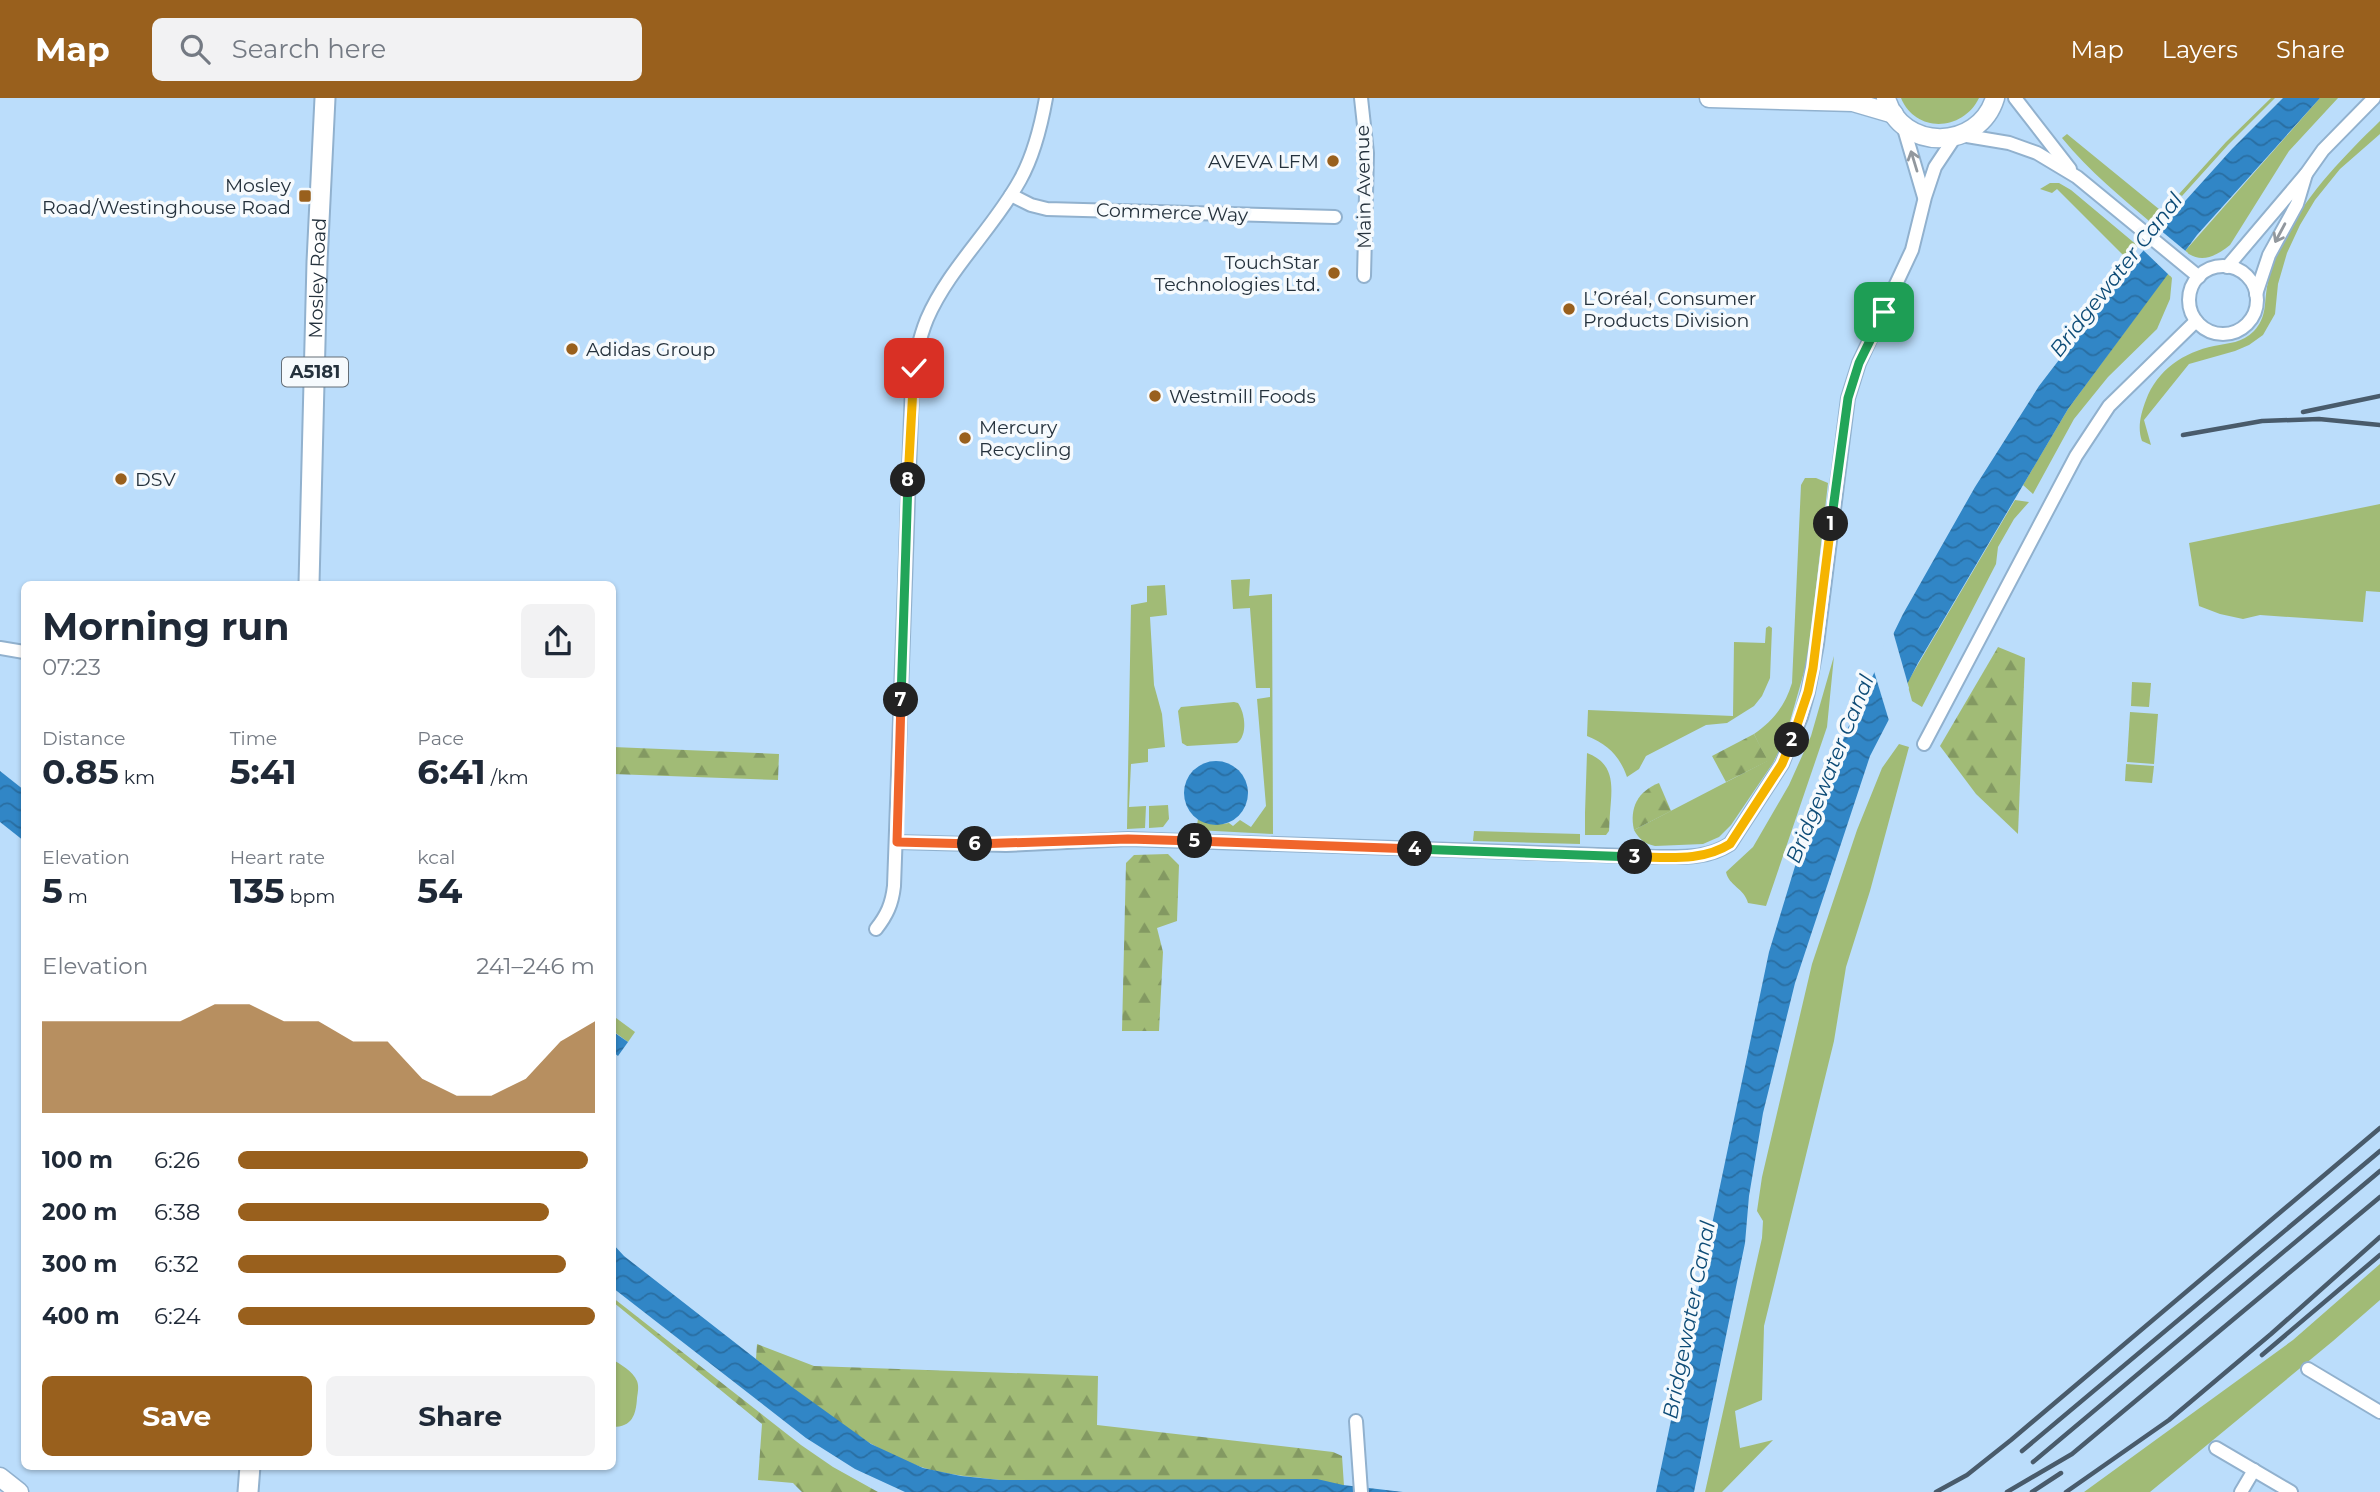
<!DOCTYPE html>
<meta charset="utf-8">
<style>
:root{--surface:#fff;--page:#f2f2f3;--text:#1f2937;--muted:#747a83;--accent:#99601d}
body{margin:0;font-family:Montserrat,sans-serif;background:var(--page);color:var(--text);height:100vh;display:flex;flex-direction:column;font-size:26px;white-space:nowrap}
*{box-sizing:border-box;margin:0}
p{font-size:23px;color:var(--muted)}
.icon{flex:none;width:38px;height:38px;fill:none;stroke:currentColor;stroke-width:2;stroke-linecap:round;stroke-linejoin:round}
.map{position:relative;flex:1;overflow:hidden}
.drawer{position:absolute;left:21px;top:483px;width:595px;height:889px;display:flex;flex-direction:column;background:var(--surface);border-radius:10px;box-shadow:0 2px 5px #0004}
.drawer>*{flex:none}
.pin{position:absolute;display:grid;place-items:center;width:60px;height:60px;color:#fff;margin:-30px;border-radius:14px;box-shadow:0 4px 10px #0006}
.km{position:absolute;width:35px;height:35px;margin:-18px;border-radius:50%;background:#222;color:#fff;font-size:19px;line-height:35px;text-align:center}
.round{display:grid;place-items:center;flex:none;width:74px;height:74px;border-radius:10px;background:var(--page)}
.summary{display:flex;align-items:center;justify-content:space-between;height:119px;padding:0 21px}
h1{font-size:38px;font-weight:700;line-height:52px}
.metrics{display:grid;grid-template-columns:repeat(3,1fr);gap:10px;height:119px;padding:7px 21px}
.metrics div{display:grid;align-content:center}
.metrics b{font-size:35px;font-weight:700}
.metrics small{font-size:19px;font-weight:400}
.metrics p{font-size:19px}
.chart{height:196px;padding:14px 21px}
.chart p{display:flex;justify-content:space-between}
.chart svg{width:100%;height:126px;margin-top:7px;fill:var(--accent);opacity:.7}
.button{display:flex;gap:14px;margin-top:auto;padding:14px 21px}
.button a{flex:1;height:80px;border-radius:10px;background:var(--accent);color:#fff;font-size:28px;font-weight:700;line-height:80px;text-align:center}
.button a+a{background:var(--page);color:var(--text)}
ul{padding:0 21px;list-style:none;font-size:23px}
li{display:grid;grid-template-columns:112px 84px 1fr;align-items:center;height:52px}
li i{height:18px;border-radius:9px;background:var(--accent)}
header{display:flex;align-items:center;gap:42px;box-sizing:border-box;height:98px;padding:0 35px;background:var(--accent);color:#fff}
header strong{font-size:33px}
nav{display:flex;gap:38px;margin-inline-start:auto;font-size:24px}
.search{width:490px;height:63px;background:var(--page);display:flex;align-items:center;gap:18px;box-sizing:border-box;padding:0 24px;border-radius:10px;color:var(--muted);font-size:26px}
.map>svg:first-child{display:block}
.grass{fill:#a1bb76}
.forest{fill:url(#forest-firs)}
.water{fill:url(#water-waves)}
.pier{fill:#bbddfb}
.lines{fill:none;stroke-linecap:round;stroke-linejoin:round}
.street-casing{stroke:#91b1ce;stroke-width:16}
.secondary-casing{stroke:#91b1ce;stroke-width:21}
.primary-casing{stroke:#91b1ce;stroke-width:23}
.street{stroke:#fff;stroke-width:12}
.secondary{stroke:#fff;stroke-width:18}
.primary{stroke:#fff;stroke-width:19}
.rail{stroke:#495b6b;stroke-width:4.5}
.oneway{stroke:#92989e}
.split-1-casing{stroke:#fff;stroke-width:14}
.split-2-casing{stroke:#fff;stroke-width:14}
.split-3-casing{stroke:#fff;stroke-width:14}
.split-4-casing{stroke:#fff;stroke-width:14}
.split-5-casing{stroke:#fff;stroke-width:14}
.split-6-casing{stroke:#fff;stroke-width:14}
.split-7-casing{stroke:#fff;stroke-width:14}
.split-8-casing{stroke:#fff;stroke-width:14}
.split-9-casing{stroke:#fff;stroke-width:14}
.split-1{stroke:#22a559;stroke-width:9}
.split-2{stroke:#f5b400;stroke-width:9}
.split-3{stroke:#f5b400;stroke-width:9}
.split-4{stroke:#22a559;stroke-width:9}
.split-5{stroke:#f0652b;stroke-width:9}
.split-6{stroke:#f0652b;stroke-width:9}
.split-7{stroke:#f0652b;stroke-width:9}
.split-8{stroke:#22a559;stroke-width:9}
.split-9{stroke:#f5b400;stroke-width:9}
.poi-dot{fill:#99601d;stroke:#f6fafd;stroke-width:2.5}
.labels{text-anchor:middle;stroke-width:7;stroke-linejoin:round;paint-order:stroke}
.shield{fill:#f6fafd;stroke:#646e77;stroke-width:2}
.shield-label{font-size:18px;font-weight:bold;fill:#25323d}
.poi-label{font-size:19px;fill:#25323d;stroke:#f6fafd;text-anchor:start}
.street-label{font-size:19px;fill:#25323d;stroke:#f6fafd}
.water-label{font-size:21px;font-style:italic;fill:#0e4c77;stroke:#f6fafd}
</style>
<header>
<strong>Map</strong>
<div class="search"><svg class="icon" aria-label="search" viewBox="0 0 24 24"><circle cx="10" cy="10" r="6"/><path d="M15 15l6 6"/></svg>Search here</div>
<nav><a>Map</a><a>Layers</a><a>Share</a></nav>
</header>
<div class="map">
<svg width="2380" height="1394" viewBox="0 0 2380 1394">
<defs>
<pattern id="forest-firs" width="22" height="20" patternUnits="userSpaceOnUse" patternTransform="scale(1.75)"><rect width="22" height="20" fill="#a1bb76"/><path d="M5 1l3.5 6h-7zM16 11l3.5 6h-7z" fill="#839962"/></pattern>
<pattern id="water-waves" width="16" height="10" patternUnits="userSpaceOnUse" patternTransform="scale(1.75)"><rect width="16" height="10" fill="#3186c6"/><path d="M0 5q4-4 8 0t8 0" fill="none" stroke="#296ea2"/></pattern>
</defs>
<rect width="100%" height="100%" fill="#bbddfb"/>
<g class="grass">
<path d="M1901 0H1979C1963 33 1916 36 1901 0Z"/>
<path d="M2271 0H2275L2228 47 2182 98 2179 96 2226 44Z"/>
<path d="M2320 0H2338L2289 53 2230 147C2215 159 2200 166 2185 153Z"/>
<path d="M2380 23V36L2340 71 2315 102 2300 127 2287 155 2278 186 2275 216 2263 237 2249 247 2235 253 2189 266 2144 322 2151 347 2142 343C2137 330 2141 315 2146 302 2157 272 2184 254 2214 248 2229 245 2242 245 2254 233 2267 219 2264 206 2267 189 2269 177 2273 164 2278 153 2301 102 2341 61 2380 23Z"/>
<path d="M2067 36 2165 116 2155 128C2122 100 2090 74 2062 40Z"/>
<path d="M2050 85H2059L2071 92 2138 148 2127 161 2057 91 2052 95 2040 91Z"/>
<path d="M2168 175 2172 180 2170 201 2157 231 2108 279 2074 321 2033 396 2023 387 2068 311Z"/>
<path d="M1805 380H1816L1828 385 1808 560 1785 641 1773 665 1731 727 1719 739 1703 746 1655 748C1645 746 1639 741 1634 732L1767 663 1754 636C1773 623 1785 608 1792 585L1801 387Z"/>
<path d="M2015 402 2029 404 2014 421 1998 449 1996 466 1922 609 1912 603 1907 585Z"/>
<path d="M2380 406V494L2366 493 2363 524 2260 517 2243 521 2220 516 2199 508 2189 445Z"/>
<path d="M1250 481 1249 498 1272 496 1273 736 1196 732 1198 721C1208 726 1219 727 1229 725L1233 728 1240 722 1251 729 1266 708 1257 601 1270 599V590H1256L1250 510 1233 511 1231 482Z"/>
<path d="M1165 487 1167 517 1150 519 1154 587 1162 616 1165 649 1148 651V664L1131 666 1129 709 1146 708 1145 730 1127 731 1131 507 1147 504V488Z"/>
<path d="M1769 528 1772 530 1770 580 1762 598 1754 608 1727 625 1706 627 1646 658 1639 671 1627 679C1620 659 1608 646 1587 638L1588 612 1733 618 1734 544 1765 545 1766 530Z"/>
<path d="M1834 558 1827 629 1766 808 1748 805C1744 790 1729 788 1726 774L1753 749 1789 687 1811 638Z"/>
<path d="M2132 584 2151 585 2149 609 2131 608Z"/>
<path d="M1234 604 1238 605C1245 615 1248 637 1237 645L1187 648 1182 645 1178 613 1181 609Z"/>
<path d="M2130 614 2158 616 2154 666 2127 664Z"/>
<path d="M1899 646 1909 649 1870 793 1846 869 1834 943 1764 1228 1762 1302 1735 1313 1740 1350 1773 1342 1722 1394H1705L1762 1140 1763 1123 1757 1113 1762 1079 1812 866 1857 732 1882 670Z"/>
<path d="M1587 655C1616 666 1612 689 1610 715H1585Z"/>
<path d="M2126 666 2154 668 2152 685 2125 683Z"/>
<path d="M1168 707 1169 721 1163 729 1149 730V708Z"/>
<path d="M1474 733 1580 736V746L1473 743Z"/>
<path d="M612 917 635 934 628 944 613 933Z"/>
<path d="M2380 1166V1202L2333 1243 2150 1394H2084L2293 1242Z"/>
<path d="M612 1261C621 1267 633 1273 637 1283 639 1288 638 1294 637 1300 636 1317 632 1329 613 1329Z"/>
</g>
<g class="forest">
<path d="M1998 549 2025 560 2018 736 1976 696 1940 648Z"/>
<path d="M1754 636 1768 663 1726 684 1712 658Z"/>
<path d="M613 649 779 656 778 682 613 676Z"/>
<path d="M1659 685 1671 713 1634 732C1629 710 1638 693 1659 685Z"/>
<path d="M1585 715H1610L1609 733 1606 737H1585Z"/>
<path d="M1168 756 1179 767 1177 823 1157 830 1163 854 1159 933H1122L1126 765 1134 757Z"/>
<path d="M612 1199 801 1347 833 1369 878 1394H802L793 1385 758 1382 762 1326 613 1204Z"/>
<path d="M757 1246 814 1268 1098 1278 1097 1327 1333 1354 1342 1358 1344 1388 1000 1382C974 1379 946 1377 921 1369 860 1348 807 1301 756 1261Z"/>
</g>
<g class="water">
<path d="M2283 0H2320L2197 137 2068 311 1918 565 1870 658 1795 885 1763 1015 1749 1098 1745 1145 1694 1394H1656L1769 854 1806 732 1853 618 1903 516 1975 389 2039 288 2133 165 2186 102 2232 51Z"/>
<circle cx="1216" cy="695" r="32"/>
<path d="M0 673 24 692V743L0 724Z"/>
<path d="M612 933 628 944 618 958 613 954Z"/>
<path d="M612 1145 624 1158 792 1289 871 1346 923 1370 961 1378 1000 1382 1317 1381 1343 1387 1403 1394H905L855 1371 806 1340 613 1190Z"/>
</g>
<g class="pier">
<path d="M2159 131 2188 155 2170 178 2142 151Z"/>
<path d="M1892 530 1909 590 1890 626 1873 570Z"/>
</g>
<g class="lines">
<g class="street-casing">
<g id="street">
<path d="M1361 0 1367 55 1364 178"/>
<path d="M2015 0 2070 71"/>
<path d="M1903 27 1924 99"/>
<path d="M1961 37 2009 45 2037 55 2077 79 2199 179"/>
<path d="M1011 97 1031 107 1047 111 1335 119"/>
<circle cx="2223" cy="202" r="34"/>
<path d="M2227 169 2306 76 2323 52 2374 0"/>
<path d="M2256 196 2269 157 2297 106 2306 76"/>
<path d="M0 550 24 554"/>
<path d="M1924 646 2076 358 2109 308 2196 223"/>
<path d="M897 744 1006 747 1128 741 1656 759C1682 759 1707 761 1730 746L1782 666 1801 619 1808 594 1817 546 1848 300 1859 265 1912 152 1925 99 1935 69 1955 39"/>
<path d="M876 831C887 817 892 806 894 788L912 290C914 266 918 243 927 221 949 170 993 131 1020 82 1034 57 1041 28 1046 0"/>
<path d="M2308 1271 2380 1314"/>
<path d="M1356 1323 1361 1394"/>
<path d="M2216 1350 2291 1394"/>
<path d="M2241 1394 2254 1372"/>
</g>
</g>
<g class="secondary-casing">
<g id="secondary">
<path d="M1709 0 1853 4 1894 16"/>
<path d="M1886 0C1901 54 1979 53 1995 0"/>
<path d="M0 1379 19 1394"/>
</g>
</g>
<g class="primary-casing">
<g id="primary">
<path id="s1" d="M309 486 317 164 325 0"/>
<path d="M248 1394 250 1368"/>
</g>
</g>
<use href="#street" class="street"/>
<use href="#secondary" class="secondary"/>
<use href="#primary" class="primary"/>
<g class="rail">
<path d="M2303 314 2380 298"/>
<path d="M2183 337 2262 323 2319 321 2380 327"/>
<path d="M2262 1257 2380 1157"/>
<path d="M2022 1353 2380 1053"/>
<path d="M2033 1364 2380 1073"/>
<path d="M1936 1394 1967 1377 2011 1342 2380 1030"/>
<path d="M2007 1394 2072 1356 2380 1099"/>
<path d="M2032 1394 2061 1375"/>
<path d="M2066 1394 2169 1322 2271 1236 2380 1139"/>
</g>
</g>
<defs><path id="oneway-shaft" d="M-6 0H5M1.5-3L5.5 0L1.5 3" fill="none" stroke-width="1.6" stroke-linecap="round" stroke-linejoin="round" transform="scale(1.75)"/></defs>
<g class="oneway">
<use href="#oneway-shaft" transform="translate(1914 63) rotate(-107)"/>
<use href="#oneway-shaft" transform="translate(2280 135) rotate(118)"/>
</g>
<g class="lines">
<g class="split-1-casing">
<path id="split-1" d="M1831 426 1848 300 1859 265 1884 214"/>
</g>
<g class="split-2-casing">
<path id="split-2" d="M1792 642 1808 594 1813 570 1831 426"/>
</g>
<g class="split-3-casing">
<path id="split-3" d="M1635 759C1667 759 1702 764 1730 746L1782 666 1792 642"/>
</g>
<g class="split-4-casing">
<path id="split-4" d="M1415 751 1635 759"/>
</g>
<g class="split-5-casing">
<path id="split-5" d="M1195 743 1415 751"/>
</g>
<g class="split-6-casing">
<path id="split-6" d="M975 746 1128 741 1195 743"/>
</g>
<g class="split-7-casing">
<path id="split-7" d="M901 602 897 744 975 746"/>
</g>
<g class="split-8-casing">
<path id="split-8" d="M901 602 908 382"/>
</g>
<g class="split-9-casing">
<path id="split-9" d="M908 382 914 270"/>
</g>
<use href="#split-1" class="split-1"/>
<use href="#split-2" class="split-2"/>
<use href="#split-3" class="split-3"/>
<use href="#split-4" class="split-4"/>
<use href="#split-5" class="split-5"/>
<use href="#split-6" class="split-6"/>
<use href="#split-7" class="split-7"/>
<use href="#split-8" class="split-8"/>
<use href="#split-9" class="split-9"/>
</g>
<g class="poi-dot">
<circle cx="1333" cy="63" r="7"/>
<rect x="298" y="91" width="14" height="14" rx="3.5"/>
<circle cx="1334" cy="175" r="7"/>
<circle cx="1569" cy="211" r="7"/>
<circle cx="572" cy="251" r="7"/>
<circle cx="1155" cy="298" r="7"/>
<circle cx="965" cy="340" r="7"/>
<circle cx="121" cy="381" r="7"/>
</g>
<g class="labels">
<rect class="shield" x="282" y="259.5" width="66" height="29" rx="5"/>
<g class="shield-label">
<text x="315" y="280">A5181</text>
</g>
<g class="poi-label">
<text x="1319" y="70" text-anchor="end">AVEVA LFM</text>
<text x="291" y="94" text-anchor="end">Mosley<tspan x="291" dy="22">Road/Westinghouse Road</tspan></text>
<text x="1320" y="171" text-anchor="end">TouchStar<tspan x="1320" dy="22">Technologies Ltd.</tspan></text>
<text x="1583" y="207">L’Oréal, Consumer<tspan x="1583" dy="22">Products Division</tspan></text>
<text x="586" y="258">Adidas Group</text>
<text x="1169" y="305">Westmill Foods</text>
<text x="979" y="336">Mercury<tspan x="979" dy="22">Recycling</tspan></text>
<text x="135" y="388">DSV</text>
</g>
<g class="street-label">
<text transform="translate(1363 89) rotate(-91)" y="7">Main Avenue</text>
<text transform="translate(1172 114) rotate(2)" y="7">Commerce Way</text>
<text dy="7" stroke="none"><textPath href="#s1" startOffset="306">Mosley Road</textPath></text>
</g>
<g class="water-label">
<text transform="translate(2116 177) rotate(-52)" y="7">Bridgewater Canal</text>
<text transform="translate(1830 671) rotate(-68)" y="7">Bridgewater Canal</text>
<text transform="translate(1689 1222) rotate(-79)" y="7">Bridgewater Canal</text>
</g>
</g>
</svg>
<div class="pin" style="left:1884px;top:214px;background:#1e9e55"><svg class="icon" aria-label="arrive" viewBox="0 0 24 24"><path d="M6 21V4h12l-3 4 3 4H6"/></svg></div>
<div class="pin" style="left:914px;top:270px;background:#d93025"><svg class="icon" aria-label="check" viewBox="0 0 24 24"><path d="M5 12l5 5 9-10"/></svg></div>
<b class="km" style="left:1831px;top:426px">1</b>
<b class="km" style="left:1792px;top:642px">2</b>
<b class="km" style="left:1635px;top:759px">3</b>
<b class="km" style="left:1415px;top:751px">4</b>
<b class="km" style="left:1195px;top:743px">5</b>
<b class="km" style="left:975px;top:746px">6</b>
<b class="km" style="left:901px;top:602px">7</b>
<b class="km" style="left:908px;top:382px">8</b>
<section class="drawer">
<div class="summary"><div><h1>Morning run</h1><p>07:23</p></div><a class="round"><svg class="icon" aria-label="share" viewBox="0 0 24 24"><path d="M12 15V3M7 8l5-5 5 5M5 13v7h14v-7"/></svg></a></div>
<div class="metrics">
<div><p>Distance</p><b>0.85<small> km</small></b></div>
<div><p>Time</p><b>5:41</b></div>
<div><p>Pace</p><b>6:41<small> /km</small></b></div>
</div>
<div class="metrics">
<div><p>Elevation</p><b>5<small> m</small></b></div>
<div><p>Heart rate</p><b>135<small> bpm</small></b></div>
<div><p>kcal</p><b>54</b></div>
</div>
<div class="chart"><p><span>Elevation</span>241–246 m</p>
<svg viewBox="0 0 160 44" preserveAspectRatio="none"><path d="M0 44V12L10 12L20 12L30 12L40 12L50 6L60 6L70 12L80 12L90 19L100 19L110 32L120 38L130 38L140 32L150 19L160 12V44z"/></svg>
</div>
<ul>
<li><b>100 m</b>6:26<i style="width:98%"></i></li>
<li><b>200 m</b>6:38<i style="width:87%"></i></li>
<li><b>300 m</b>6:32<i style="width:92%"></i></li>
<li><b>400 m</b>6:24<i style="width:100%"></i></li>
</ul>
<div class="button"><a>Save</a><a>Share</a></div>
</section>
</div>
